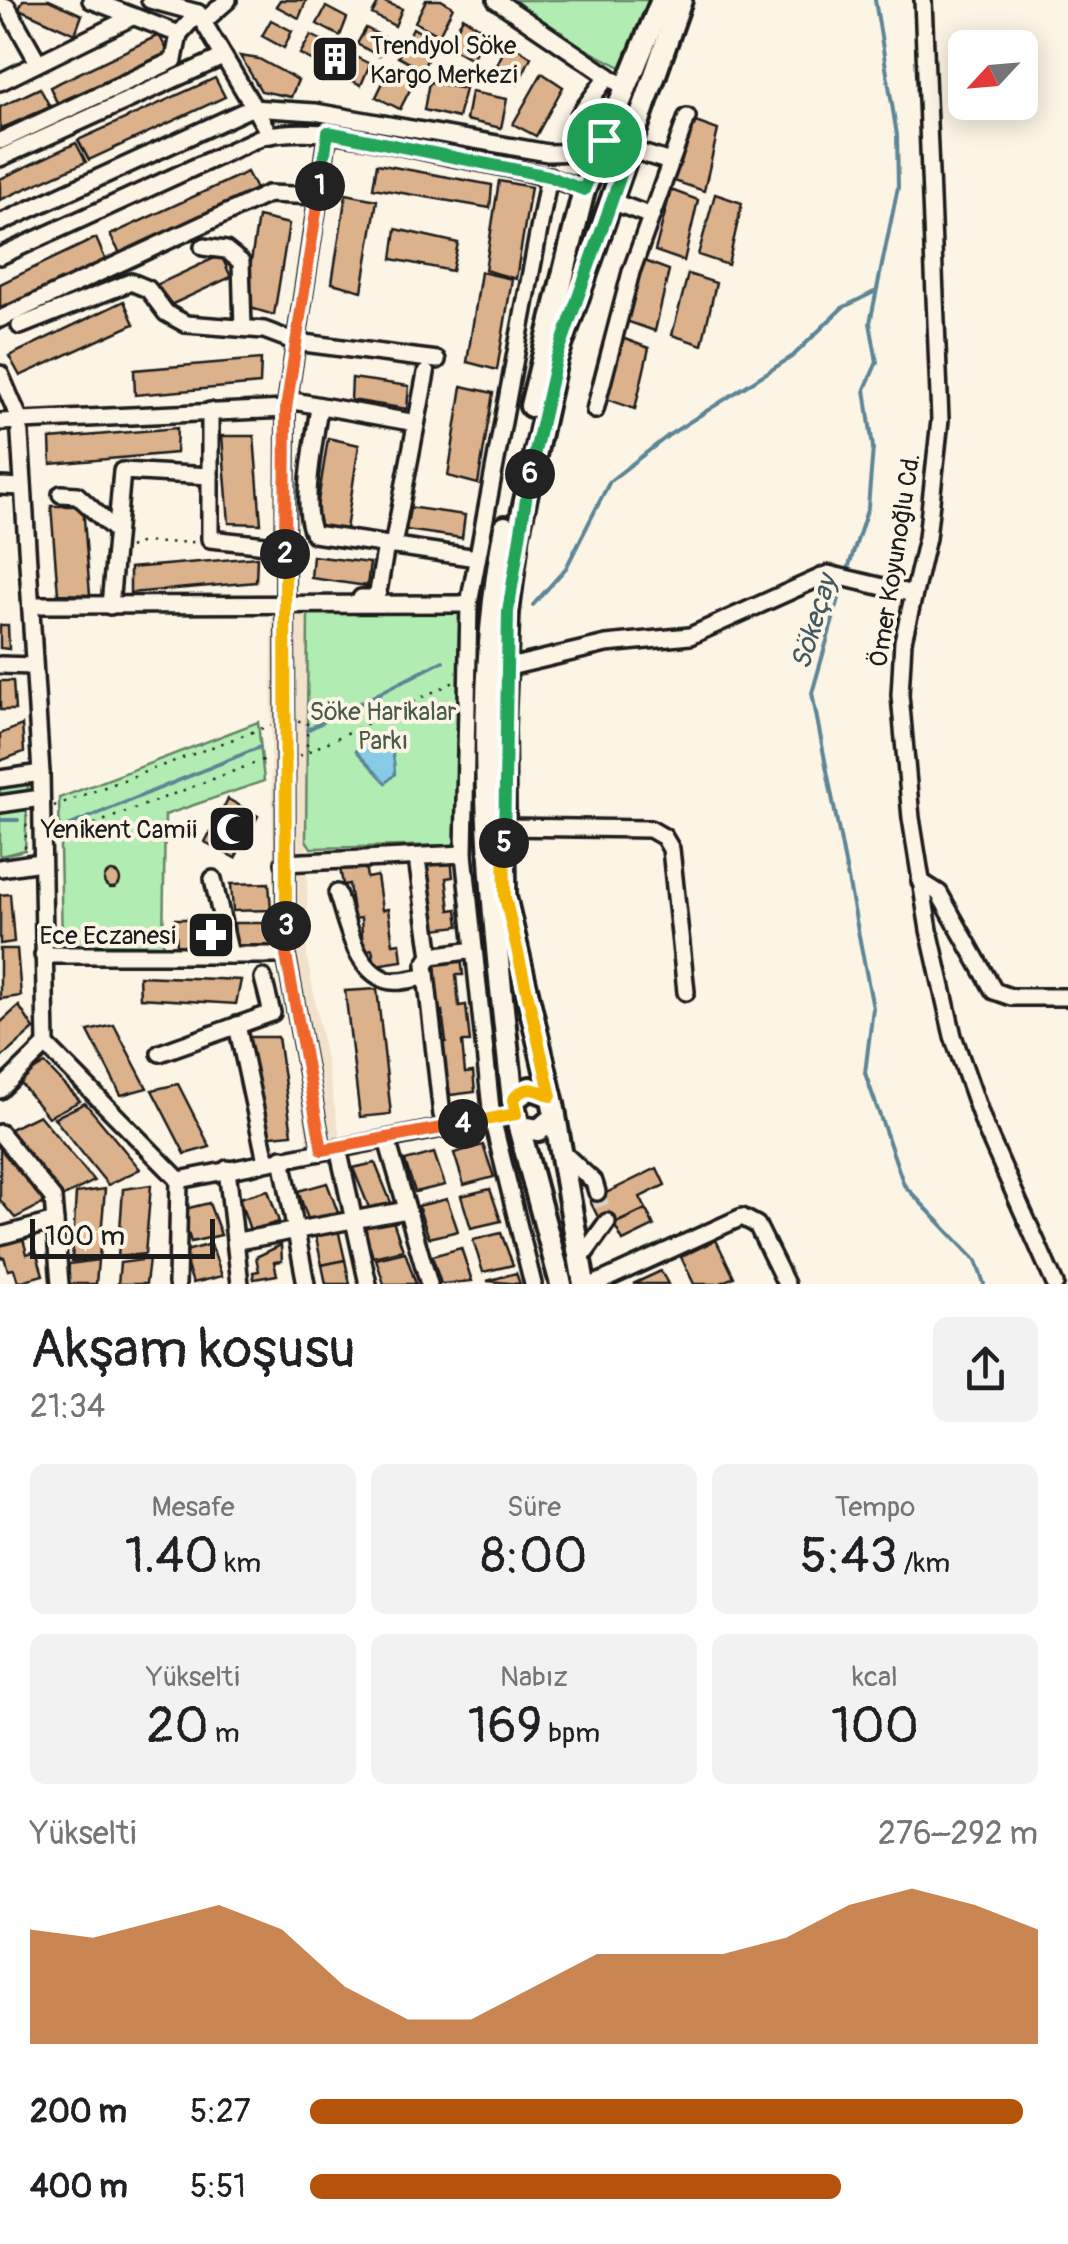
<!DOCTYPE html>
<html lang="tr">
<meta charset="utf-8">
<style>
:root{--surface:#fff;--page:#f2f2f2;--text:#202124;--muted:#757577;--accent:#b45309}
body{margin:0;font-family:Pangolin,sans-serif;background:var(--page);color:var(--text);height:100vh;display:flex;flex-direction:column;font-size:38px;white-space:nowrap}
*{box-sizing:border-box;margin:0}
p{font-size:32px;color:var(--muted)}
.icon{flex:none;width:55px;height:55px;fill:none;stroke:currentColor;stroke-width:2;stroke-linecap:round;stroke-linejoin:round}
.map{position:relative;height:1284px;overflow:hidden}
.side{display:flex;flex-direction:column;background:var(--surface);flex:1}
.side>*{flex:none}
.needle{width:65px;rotate:244deg}
.controls{position:absolute;left:948px;top:30px;display:grid;gap:20px}
.controls a{display:grid;place-items:center;width:90px;height:90px;border-radius:15px;background:var(--surface);box-shadow:0 5px 25px #0003;font-size:50px}
.scale{position:absolute;left:30px;bottom:25px;width:185px;box-sizing:border-box;padding-left:10px;border:5px solid #1c1c1c;border-top:0;font-size:28px;line-height:35px;white-space:nowrap;color:#1c1c1c;-webkit-text-stroke:8px #fcf5e5;paint-order:stroke}
.pin{position:absolute;display:grid;place-items:center;width:85px;height:85px;color:#fff;margin:-42px;border:5px solid #fff;border-radius:50%;box-shadow:0 2px 10px #0007}
.km{position:absolute;width:50px;height:50px;margin:-25px;border-radius:50%;background:#222;color:#fff;font-size:28px;line-height:50px;text-align:center}
.round{display:grid;place-items:center;flex:none;width:105px;height:105px;border-radius:15px;background:var(--page)}
.head{display:flex;align-items:center;justify-content:space-between;height:170px;padding:0 30px}
h1{font-size:55px;font-weight:600;line-height:75px}
.stats{display:grid;grid-template-columns:repeat(3,1fr);gap:15px;height:170px;padding:10px 30px}
.stats div{display:grid;align-content:center;border-radius:15px;background:var(--page);text-align:center}
.stats b{font-size:50px;font-weight:600}
.stats small{font-size:28px;font-weight:400}
.stats p{font-size:28px}
.chart{height:280px;padding:20px 30px}
.chart p{display:flex;justify-content:space-between}
.chart svg{width:100%;height:180px;margin-top:10px;fill:var(--accent);opacity:.7}
ul{padding:0 30px;list-style:none;font-size:32px}
li{display:grid;grid-template-columns:160px 120px 1fr;align-items:center;height:75px}
li i{height:25px;border-radius:12px;background:var(--accent)}
.map>svg:first-child{display:block}
.built{fill:#f2e1cb}
.green{fill:#b1edb2;stroke:#668467;stroke-width:2.5}
.water{fill:#87cbe8;stroke:#5c8596;stroke-width:2.5}
.lines{fill:none;stroke-linecap:round;stroke-linejoin:round}
.stream{stroke:#5c8596;stroke-width:4}
.building{fill:#dcb28d;stroke:#1c1c1c;stroke-width:2.5}
.minor-tunnel{stroke:#dad4c7;stroke-width:15;stroke-dasharray:15 8;stroke-linecap:butt}
.minor-casing{stroke:#1c1c1c;stroke-width:22}
.major-casing{stroke:#1c1c1c;stroke-width:28}
.path{stroke:#1c1c1c;stroke-width:2.5;stroke-dasharray:2.5 8;stroke-linecap:butt}
.minor{stroke:#fcf5e5;stroke-width:15}
.major{stroke:#fcf5e5;stroke-width:20}
.split-1-casing{stroke:#fff;stroke-width:20}
.split-2-casing{stroke:#fff;stroke-width:20}
.split-3-casing{stroke:#fff;stroke-width:20}
.split-4-casing{stroke:#fff;stroke-width:20}
.split-5-casing{stroke:#fff;stroke-width:20}
.split-6-casing{stroke:#fff;stroke-width:20}
.split-7-casing{stroke:#fff;stroke-width:20}
.split-1{stroke:#22a559;stroke-width:12}
.split-2{stroke:#f0652b;stroke-width:12}
.split-3{stroke:#f5b400;stroke-width:12}
.split-4{stroke:#f0652b;stroke-width:12}
.split-5{stroke:#f5b400;stroke-width:12}
.split-6{stroke:#22a559;stroke-width:12}
.split-7{stroke:#22a559;stroke-width:12}
.labels{text-anchor:middle;stroke-width:8;stroke-linejoin:round;paint-order:stroke}
.poi-label{font-size:25px;fill:#1c1c1c;stroke:#fcf5e5;text-anchor:end}
.street-label{font-size:25px;fill:#1c1c1c;stroke:#fcf5e5}
.park-label{font-size:25px;fill:#495b49;stroke:#fcf5e5}
.water-label{font-size:28px;font-style:italic;fill:#415963;stroke:#fcf5e5}
</style>
<div class="map">
<svg width="1068" height="1284" viewBox="0 0 1068 1284">
<rect width="100%" height="100%" fill="#fcf5e5"/>
<filter id="ink" filterUnits="userSpaceOnUse"><feTurbulence type="fractalNoise" baseFrequency=".01" numOctaves="2"/><feDisplacementMap in="SourceGraphic" scale="20" xChannelSelector="R" yChannelSelector="G"/><feConvolveMatrix kernelMatrix="1 2 1 2 8 2 1 2 1" color-interpolation-filters="sRGB"/></filter>
<g filter="url(#ink)">
<path class="built" d="M308 611 307 957 342 1147 309 1152 276 955 271 757 272 612Z"/>
<g class="green">
<path d="M491 0H662L634 74Z"/>
<path d="M308 611H461L459 835 453 845 311 848 306 840Z"/>
<path d="M258 722 264 781 165 815 163 945 62 944 59 798Z"/>
<path d="M28 784 25 850 0 856V788Z"/>
</g>
<path class="water" d="M381 733C392 740 395 762 395 774L386 783 356 751Z"/>
<g class="lines">
<g class="stream">
<path d="M847 572 868 507 873 448 865 389 877 362 870 323 898 187 897 135 875 0"/>
<path d="M844 581 812 693 873 1008 865 1073 904 1185 976 1261 984 1284"/>
<path d="M533 605 566 568 610 481 669 435 793 356 842 308 874 292"/>
<path d="M307 730 443 661"/>
<path d="M0 820H18"/>
<path d="M68 826 260 747"/>
</g>
</g>
<g class="building">
<path d="M23 0H49L82 15 75 34 19 9Z"/>
<path d="M280 0H305L306 1 299 18 276 6Z"/>
<path d="M380 0 402 9 395 26 372 14Z"/>
<path d="M426 0H441L453 7 439 35 415 22Z"/>
<path d="M326 7 347 18 340 36 317 24Z"/>
<path d="M463 17 486 32 472 59 448 46Z"/>
<path d="M271 20 292 31 284 48 262 36Z"/>
<path d="M366 28 387 39 379 56 357 44Z"/>
<path d="M413 28 436 42 422 70 398 57Z"/>
<path d="M159 35 169 54 57 103 50 87Z"/>
<path d="M311 35 370 64 361 85 300 54Z"/>
<path d="M508 42 531 57 518 84 494 71Z"/>
<path d="M240 56 259 59 298 80 291 97 261 91Z"/>
<path d="M390 68 414 82 400 109 376 97Z"/>
<path d="M542 73 563 87 536 136 513 124Z"/>
<path d="M215 78 225 97 89 160 78 140Z"/>
<path d="M429 82 465 89 458 118 424 110Z"/>
<path d="M40 88 50 107 0 129V107Z"/>
<path d="M471 92 507 99 501 128 466 120Z"/>
<path d="M690 120 718 130 704 191 674 181Z"/>
<path d="M76 143 86 162 0 200V179Z"/>
<path d="M377 164 492 185 490 208 373 188Z"/>
<path d="M247 172 257 191 121 255 110 235Z"/>
<path d="M499 181 531 187 516 279 485 270Z"/>
<path d="M671 190 698 200 684 261 655 251Z"/>
<path d="M346 194 377 200 362 291 332 283Z"/>
<path d="M715 194 742 203 728 265 698 255Z"/>
<path d="M258 217 289 224 274 315 244 306Z"/>
<path d="M396 229 458 243 452 271 392 259Z"/>
<path d="M96 238 106 261 0 309V284Z"/>
<path d="M221 255 231 277 164 308 154 286Z"/>
<path d="M642 260 669 270 655 331 626 321Z"/>
<path d="M481 272 512 279 497 370 467 362Z"/>
<path d="M688 274 716 283 702 345 672 335Z"/>
<path d="M124 301 134 324 20 376 9 356Z"/>
<path d="M622 338 649 348 635 409 606 399Z"/>
<path d="M261 359 260 384 135 395 134 370Z"/>
<path d="M352 378 409 386 407 409 351 400Z"/>
<path d="M462 386 493 393 478 484 448 476Z"/>
<path d="M177 428 176 453 51 464 50 439Z"/>
<path d="M222 436H254L261 524 229 523Z"/>
<path d="M328 438 359 445 345 536 314 527Z"/>
<path d="M51 506H83L90 595 58 594Z"/>
<path d="M408 507 465 515 462 538 406 530Z"/>
<path d="M313 556 370 563 367 586 311 578Z"/>
<path d="M257 557 256 582 130 593V568Z"/>
<path d="M0 625H8L9 649 0 648Z"/>
<path d="M0 681H13L15 710H0Z"/>
<path d="M22 725 24 752 0 761V734Z"/>
<path d="M228 799 258 816 235 858 205 842Z"/>
<path d="M451 858 453 877 446 878 450 910 457 909 459 926 435 929 420 879 428 878 426 861Z"/>
<path d="M365 864 367 878 377 876 382 910 388 909 393 944 400 943 402 961 375 965 372 949 363 951 361 918 354 919 349 884 343 885 340 868Z"/>
<circle cx="112" cy="880" r="8"/>
<path d="M269 883 271 910 233 911 231 884Z"/>
<path d="M10 894 14 942 0 944V895Z"/>
<path d="M175 919H212L214 945 177 946Z"/>
<path d="M234 923H272L274 950 236 951Z"/>
<path d="M0 949H17L21 996 0 999Z"/>
<path d="M461 956 463 975H456L459 1006 466 1005 470 1042H462L465 1073 473 1072 475 1092 450 1095 448 1080H440L436 1043 446 1042 442 1011 434 1012 430 976 436 975 435 959Z"/>
<path d="M139 976 241 980 236 1004 140 998Z"/>
<path d="M377 989 391 1114 360 1117 345 991Z"/>
<path d="M19 1006 34 1029 0 1059V1023Z"/>
<path d="M114 1025 147 1088 121 1095 88 1031Z"/>
<path d="M243 1037H278L292 1134 261 1137Z"/>
<path d="M45 1064 80 1101 48 1117 18 1080Z"/>
<path d="M178 1084 210 1147 185 1154 152 1090Z"/>
<path d="M85 1103 140 1169 108 1185 54 1118Z"/>
<path d="M39 1115 94 1181 62 1197 8 1130Z"/>
<path d="M483 1145 494 1177 464 1185 454 1153Z"/>
<path d="M0 1146 46 1202 15 1218 0 1200Z"/>
<path d="M434 1153 445 1185 415 1192 405 1161Z"/>
<path d="M375 1163 392 1205 370 1210 353 1168Z"/>
<path d="M657 1168 665 1185 640 1197 646 1209 614 1224 608 1212 598 1217 590 1201Z"/>
<path d="M327 1183 339 1215 309 1222 298 1191Z"/>
<path d="M151 1185 145 1254 118 1257 123 1189Z"/>
<path d="M105 1189 99 1258 72 1261 76 1193Z"/>
<path d="M490 1189 501 1221 471 1228 461 1196Z"/>
<path d="M268 1190 279 1222 250 1230 239 1198Z"/>
<path d="M447 1199 458 1231 429 1238 418 1206Z"/>
<path d="M209 1203 221 1235 191 1242 181 1210Z"/>
<path d="M646 1209 654 1226 623 1241 614 1224Z"/>
<path d="M392 1218 403 1250 373 1257 363 1225Z"/>
<path d="M338 1229 345 1260 322 1265 315 1233Z"/>
<path d="M501 1233 513 1265 483 1272 473 1240Z"/>
<path d="M22 1235 27 1254 36 1251 43 1275 18 1282 14 1269 8 1270 4 1257 0 1258V1241Z"/>
<path d="M716 1240 734 1277 719 1284H694L681 1257Z"/>
<path d="M211 1244 222 1276 193 1283 182 1252Z"/>
<path d="M281 1245 282 1261 274 1262 277 1275 254 1279 253 1272 259 1271 256 1257Z"/>
<path d="M461 1248 472 1281 441 1284 432 1256Z"/>
<path d="M405 1252 416 1284H384L376 1259Z"/>
<path d="M149 1259 146 1284H118L120 1263Z"/>
<path d="M98 1260 96 1284H68L69 1264Z"/>
<path d="M345 1260 350 1284H326L322 1265Z"/>
<path d="M661 1271 668 1284H633Z"/>
<path d="M516 1273 520 1284 487 1281Z"/>
</g>
<g class="lines">
<path class="minor-tunnel" d="M597 1192 607 1222"/>
<g class="minor-casing">
<g id="minor">
<path d="M91 0 179 34 198 13 270 135"/>
<path d="M150 0 198 13"/>
<path d="M496 0 627 89"/>
<path d="M923 0 940 420 927 538 903 641 900 695 911 818 929 930 953 1036 985 1127 1055 1284"/>
<path d="M0 5 7 7 38 62"/>
<path d="M203 22 228 0"/>
<path d="M0 82 130 18"/>
<path d="M0 141 174 60 179 34"/>
<path d="M629 149 670 162"/>
<path d="M584 152 579 115 608 76"/>
<path d="M0 158 223 57"/>
<path d="M611 201 651 216"/>
<path d="M0 223 251 108 315 112 548 153 584 152 604 139"/>
<path d="M203 247 226 250 241 262 243 328"/>
<path d="M0 256 263 136C325 124 387 144 448 156 494 165 540 172 584 190"/>
<path d="M0 319 268 194 318 196"/>
<path d="M20 326 131 282 148 289 166 313 186 324 264 330 296 342 437 360"/>
<path d="M0 374 19 418 41 773 46 1045 0 1090"/>
<path d="M288 400 416 423"/>
<path d="M319 406C316 435 299 509 314 534L477 558"/>
<path d="M595 410 631 272 687 117"/>
<path d="M210 411V539L276 546"/>
<path d="M0 422 286 409"/>
<path d="M0 486 23 487"/>
<path d="M61 494 77 495 116 531"/>
<path d="M393 546 426 373"/>
<path d="M361 598H372L378 592 386 545"/>
<path d="M31 605 469 604"/>
<path d="M110 606 122 471 210 476"/>
<path d="M0 665 34 666"/>
<path d="M505 668 606 644 690 636 828 574 913 594"/>
<path d="M0 779 41 773"/>
<path d="M0 804 41 798"/>
<path d="M504 827 650 829 664 837 671 849 686 992"/>
<path d="M284 863 464 854"/>
<path d="M418 866 431 956"/>
<path d="M0 868 41 862"/>
<path d="M213 879 230 955"/>
<path d="M920 881 939 893 994 991 1011 997H1068"/>
<path d="M337 893C347 922 354 968 386 980 397 984 414 978 425 977"/>
<path d="M43 955H286"/>
<path d="M237 1025 266 1161"/>
<path d="M46 1045 179 1180 177 1284"/>
<path d="M160 1053 272 1013 263 978"/>
<path d="M442 1115 425 965 431 956 474 950"/>
<path d="M0 1133 53 1198 60 1284"/>
<path d="M387 1140 429 1284"/>
<path d="M338 1148 368 1284"/>
<path d="M322 1150 286 955 285 606 286 409 328 132"/>
<path d="M562 1152 594 1182 597 1192"/>
<path d="M282 1158 306 1284"/>
<path d="M227 1169 240 1284"/>
<path d="M179 1180 498 1117"/>
<path d="M0 1236 55 1221"/>
<path d="M238 1241 407 1210"/>
<path d="M579 1261 607 1222"/>
<path d="M533 1284 492 1118 464 854 469 604 549 176"/>
<path d="M595 1284 742 1217 757 1225 786 1284"/>
</g>
</g>
<g class="major-casing">
<g id="major">
<path d="M531 406 584 190 662 0"/>
<path d="M505 527C469 716 492 911 513 1100"/>
<path d="M551 1096 530 1088 513 1100 519 1127 539 1130 555 1116C554 1109 553 1102 551 1096L505 897 503 727 508 612 518 533 556 360 681 0"/>
<path d="M555 1116 584 1284"/>
<path d="M519 1127 561 1284"/>
</g>
</g>
<g class="path">
<path d="M129 548 140 543 199 542"/>
<path d="M298 721H307V754"/>
<path d="M299 756 454 682"/>
<path d="M54 806 271 725"/>
<path d="M55 839 271 757"/>
<path d="M25 848 27 816"/>
</g>
<use href="#minor" class="minor"/>
<use href="#major" class="major"/>
</g>
</g>
<g class="lines" filter="url(#ink)">
<g class="split-1-casing">
<path id="split-1" d="M320 186 328 132 548 176 584 190 604 140"/>
</g>
<g class="split-2-casing">
<path id="split-2" d="M285 554 286 409 320 186"/>
</g>
<g class="split-3-casing">
<path id="split-3" d="M285 554 286 926"/>
</g>
<g class="split-4-casing">
<path id="split-4" d="M286 926V955L322 1150 463 1124"/>
</g>
<g class="split-5-casing">
<path id="split-5" d="M463 1124 516 1114 513 1100C524 1084 537 1089 551 1096L505 897 504 843"/>
</g>
<g class="split-6-casing">
<path id="split-6" d="M504 843 508 612 530 474"/>
</g>
<g class="split-7-casing">
<path id="split-7" d="M530 474 556 360 630 149 604 140"/>
</g>
<use href="#split-1" class="split-1"/>
<use href="#split-2" class="split-2"/>
<use href="#split-3" class="split-3"/>
<use href="#split-4" class="split-4"/>
<use href="#split-5" class="split-5"/>
<use href="#split-6" class="split-6"/>
<use href="#split-7" class="split-7"/>
</g>
<defs>
<g id="building-square" transform="scale(2.5)"><rect x="-9" y="-9" width="18" height="18" rx="4" fill="#1c1c1c" stroke="#fcf5e5"/><path d="M-4-6H4V6H1V3H-1V6H-4ZM-2.5-4.3h1.7v1.8h-1.7ZM.8-4.3h1.7v1.8H.8ZM-2.5-1h1.7V.8h-1.7ZM.8-1h1.7V.8H.8Z" fill="#fff"/></g>
<g id="mosque-square" transform="scale(2.5)"><rect x="-9" y="-9" width="18" height="18" rx="4" fill="#1c1c1c" stroke="#fcf5e5"/><path d="M3.5-4.9A6 6 0 1 0 3.5 4.9A5 5 0 1 1 3.5-4.9Z" fill="#fff"/></g>
<g id="pharmacy-square" transform="scale(2.5)"><rect x="-9" y="-9" width="18" height="18" rx="4" fill="#1c1c1c" stroke="#fcf5e5"/><path d="M-2-6h4v4h4v4h-4v4h-4v-4h-4v-4h4Z" fill="#fff"/></g>
</defs>
<g fill-rule="evenodd">
<use href="#building-square" x="335" y="59"/>
<use href="#mosque-square" x="232" y="829"/>
<use href="#pharmacy-square" x="211" y="935"/>
</g>
<g class="labels">
<g class="poi-label">
<text x="370" y="54" text-anchor="start">Trendyol Söke<tspan x="370" dy="29">Kargo Merkezi</tspan></text>
<text x="197" y="838">Yenikent Camii</text>
<text x="176" y="944">Ece Eczanesi</text>
</g>
<g class="street-label">
<text transform="translate(894 560) rotate(-81)" y="9">Ömer Koyunoğlu Cd.</text>
</g>
<g class="park-label">
<text x="383" y="720">Söke Harikalar<tspan x="383" dy="29">Parkı</tspan></text>
</g>
<g class="water-label">
<text transform="translate(813 622) rotate(-73)" y="10">Sökeçay</text>
</g>
</g>
</svg>
<div class="controls">
<a><svg class="needle" viewBox="-14 -14 28 28"><path d="M0-13l5 13h-10z" fill="#e53935"/><path d="M0 13l5-13h-10z" fill="#757577"/></svg></a>
</div>
<div class="scale">100 m</div>
<div class="pin" style="left:604px;top:140px;background:#1e9e55"><svg class="icon" aria-label="arrive" viewBox="0 0 24 24"><path d="M6 21V4h12l-3 4 3 4H6"/></svg></div>
<b class="km" style="left:320px;top:186px">1</b>
<b class="km" style="left:285px;top:554px">2</b>
<b class="km" style="left:286px;top:926px">3</b>
<b class="km" style="left:463px;top:1124px">4</b>
<b class="km" style="left:504px;top:843px">5</b>
<b class="km" style="left:530px;top:474px">6</b>
</div>
<section class="side">
<div class="head"><div><h1>Akşam koşusu</h1><p>21:34</p></div><a class="round"><svg class="icon" aria-label="share" viewBox="0 0 24 24"><path d="M12 15V3M7 8l5-5 5 5M5 13v7h14v-7"/></svg></a></div>
<div class="stats">
<div><p>Mesafe</p><b>1.40<small> km</small></b></div>
<div><p>Süre</p><b>8:00</b></div>
<div><p>Tempo</p><b>5:43<small> /km</small></b></div>
</div>
<div class="stats">
<div><p>Yükselti</p><b>20<small> m</small></b></div>
<div><p>Nabız</p><b>169<small> bpm</small></b></div>
<div><p>kcal</p><b>100</b></div>
</div>
<div class="chart"><p><span>Yükselti</span>276–292 m</p>
<svg viewBox="0 0 160 44" preserveAspectRatio="none"><path d="M0 44V16L10 18L20 14L30 10L40 16L50 30L60 38L70 38L80 30L90 22L100 22L110 22L120 18L130 10L140 6L150 10L160 16V44z"/></svg>
</div>
<ul>
<li><b>200 m</b>5:27<i style="width:98%"></i></li>
<li><b>400 m</b>5:51<i style="width:73%"></i></li>
</ul>
</section>
